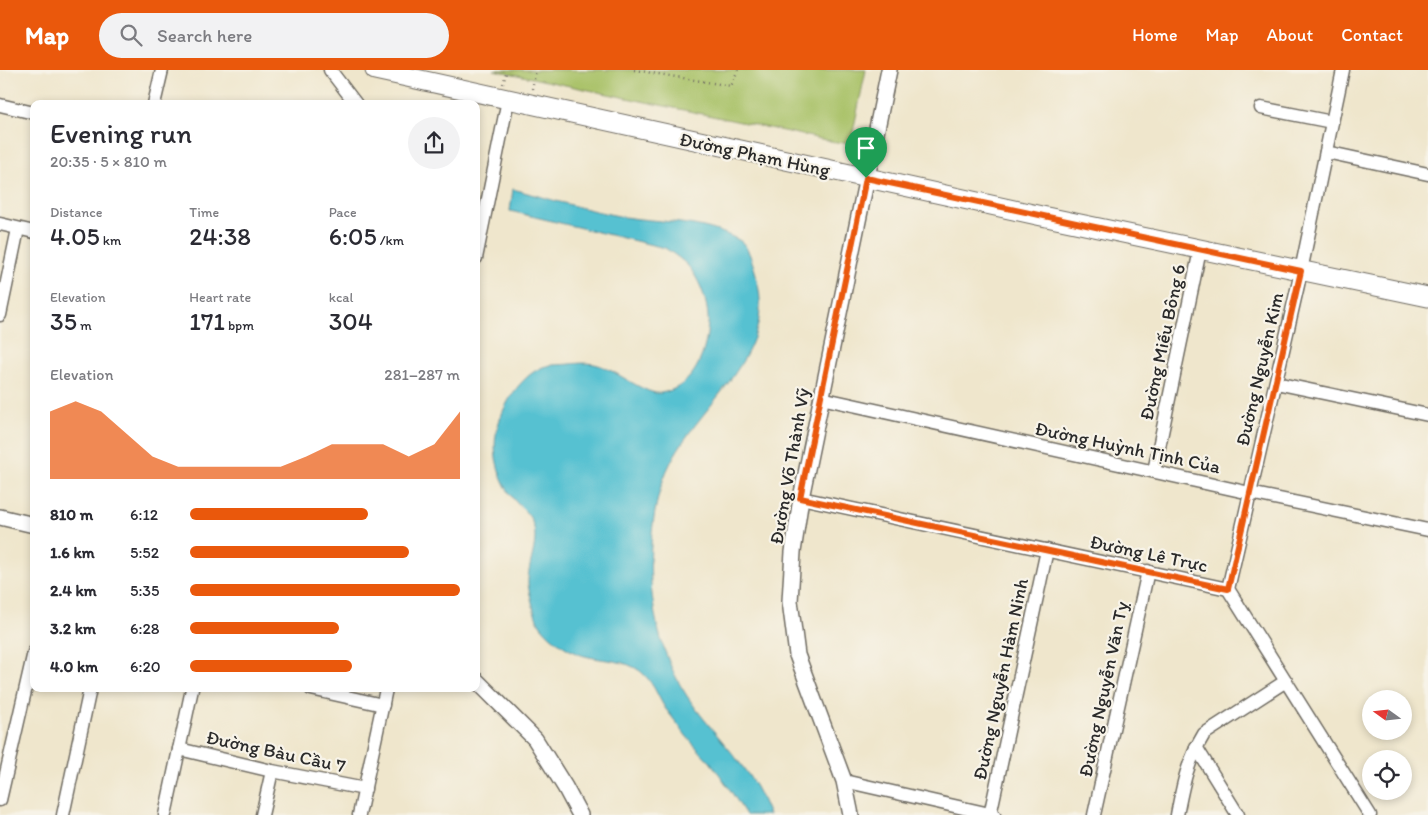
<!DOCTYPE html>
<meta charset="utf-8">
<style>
:root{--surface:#fff;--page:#f2f2f3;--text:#2b2b33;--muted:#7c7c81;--accent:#ea580c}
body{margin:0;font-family:Itim,sans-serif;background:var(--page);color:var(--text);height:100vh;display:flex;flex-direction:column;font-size:19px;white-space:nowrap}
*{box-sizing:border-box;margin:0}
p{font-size:16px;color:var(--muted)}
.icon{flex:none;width:28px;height:28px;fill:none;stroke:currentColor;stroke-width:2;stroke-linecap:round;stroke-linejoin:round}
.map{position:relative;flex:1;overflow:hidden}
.panel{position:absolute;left:30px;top:30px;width:450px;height:592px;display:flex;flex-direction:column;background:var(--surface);border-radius:10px;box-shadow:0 2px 8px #0003}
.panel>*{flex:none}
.needle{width:32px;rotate:285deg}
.fabs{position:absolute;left:1362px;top:620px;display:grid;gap:10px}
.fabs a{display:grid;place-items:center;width:50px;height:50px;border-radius:50%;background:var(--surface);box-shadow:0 2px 8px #0003;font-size:25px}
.pin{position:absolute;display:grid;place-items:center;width:42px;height:42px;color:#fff;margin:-51px -21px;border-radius:50% 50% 50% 0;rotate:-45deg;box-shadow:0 0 5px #0007}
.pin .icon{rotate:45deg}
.round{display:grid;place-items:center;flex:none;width:52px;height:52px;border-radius:26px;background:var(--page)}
.headline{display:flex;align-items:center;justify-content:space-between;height:85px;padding:0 20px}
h1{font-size:28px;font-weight:600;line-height:38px}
.stats{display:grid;grid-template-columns:repeat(3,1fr);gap:8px;height:85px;padding:5px 20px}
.stats div{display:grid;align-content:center}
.stats b{font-size:25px;font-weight:600}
.stats small{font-size:14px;font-weight:400}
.stats p{font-size:14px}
.chart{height:140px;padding:10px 20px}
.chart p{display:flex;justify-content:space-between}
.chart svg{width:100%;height:90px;margin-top:5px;fill:var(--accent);opacity:.7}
ul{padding:0 20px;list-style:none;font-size:16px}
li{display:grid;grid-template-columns:80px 60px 1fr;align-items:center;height:38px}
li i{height:12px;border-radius:6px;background:var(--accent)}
header{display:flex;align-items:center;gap:30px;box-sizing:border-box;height:70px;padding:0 25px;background:var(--accent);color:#fff}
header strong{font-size:24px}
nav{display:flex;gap:28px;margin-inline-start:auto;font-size:18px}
.search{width:350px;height:45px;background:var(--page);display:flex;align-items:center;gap:12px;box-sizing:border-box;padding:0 18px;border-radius:28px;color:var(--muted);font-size:19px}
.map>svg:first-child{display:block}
.green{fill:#a8c166;stroke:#6a7648}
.water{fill:#56c1d1;stroke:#40767e}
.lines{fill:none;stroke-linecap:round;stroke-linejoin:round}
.minor-casing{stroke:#706c63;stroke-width:15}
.tertiary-casing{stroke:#706c63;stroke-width:18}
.primary-casing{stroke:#706c63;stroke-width:21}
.path{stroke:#706c63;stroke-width:2.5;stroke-dasharray:1 4;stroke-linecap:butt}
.minor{stroke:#fff;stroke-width:12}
.tertiary{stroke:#fff;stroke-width:15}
.primary{stroke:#fff;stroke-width:19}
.route-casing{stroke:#fff;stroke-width:10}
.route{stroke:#ea580c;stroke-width:6}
.labels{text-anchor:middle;stroke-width:4.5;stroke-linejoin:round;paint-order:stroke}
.street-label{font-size:19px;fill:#2b2b2b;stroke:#f7f3e8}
</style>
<header>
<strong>Map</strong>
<div class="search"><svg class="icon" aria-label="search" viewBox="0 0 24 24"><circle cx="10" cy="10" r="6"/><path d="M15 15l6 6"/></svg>Search here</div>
<nav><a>Home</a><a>Map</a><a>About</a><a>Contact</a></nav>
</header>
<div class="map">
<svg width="1428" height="745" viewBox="0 0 1428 745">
<rect width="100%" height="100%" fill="#f7f3e8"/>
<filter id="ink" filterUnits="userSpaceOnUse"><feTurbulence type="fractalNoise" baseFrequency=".02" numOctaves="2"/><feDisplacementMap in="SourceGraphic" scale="10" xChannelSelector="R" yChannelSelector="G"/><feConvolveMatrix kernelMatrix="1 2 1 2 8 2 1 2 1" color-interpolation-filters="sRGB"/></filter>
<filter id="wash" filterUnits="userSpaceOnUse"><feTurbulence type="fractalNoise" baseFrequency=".0096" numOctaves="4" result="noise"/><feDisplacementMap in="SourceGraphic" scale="20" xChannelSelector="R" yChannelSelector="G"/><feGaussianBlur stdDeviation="1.12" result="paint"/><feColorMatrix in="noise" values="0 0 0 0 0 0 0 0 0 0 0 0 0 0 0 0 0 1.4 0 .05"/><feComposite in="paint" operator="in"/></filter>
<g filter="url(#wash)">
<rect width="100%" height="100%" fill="#efe6cc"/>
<path class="green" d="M494 0H866L851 71 840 73Z"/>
<path class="water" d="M513 119C549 129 586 140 624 147 664 153 701 150 739 170 748 175 752 191 755 201 757 211 760 221 760 231 763 294 695 342 670 394 651 432 647 490 653 532 657 564 669 599 687 626 708 658 737 684 756 717 761 726 765 736 769 745H746C735 727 724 710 711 693 700 681 688 670 679 656 674 650 670 644 665 638 657 625 653 611 640 601 625 590 607 591 589 587 572 584 552 570 541 556 537 551 534 542 533 536 531 529 529 521 528 514 527 494 541 471 532 452 529 443 521 438 515 431 500 412 491 384 497 360 502 336 520 306 543 297 551 294 562 295 570 294 580 293 591 292 601 296 616 301 648 326 661 323 690 318 703 292 707 264 707 259 709 252 708 247 707 231 701 214 692 201 685 191 675 185 665 178L510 141Z"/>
</g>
<g filter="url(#ink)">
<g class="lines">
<g class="minor-casing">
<g id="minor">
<path d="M330 0 356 34"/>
<path d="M154 34 162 0"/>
<path d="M0 35 34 43"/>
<path d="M1261 38 1332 52"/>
<path d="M1326 82 1428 104"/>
<path d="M0 154 34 162"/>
<path d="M476 188 508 30"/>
<path d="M0 245 18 159"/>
<path d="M1276 313 1428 345"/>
<path d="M821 328 1250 423 1428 460"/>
<path d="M1154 401 1200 180"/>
<path d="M801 428 1228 519 1370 745"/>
<path d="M1228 519 1298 215 1343 0"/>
<path d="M311 619 383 635"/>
<path d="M1196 677 1238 745"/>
<path d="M179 679 272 701 365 719"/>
<path d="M844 711 994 745"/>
<path d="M0 730 34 582"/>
<path d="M63 745 90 619"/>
<path d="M165 745 192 619"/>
<path d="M262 745 272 701"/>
<path d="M359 745 386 619"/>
<path d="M990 745 1047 480"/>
<path d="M1094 745 1148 501"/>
<path d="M1177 745C1183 714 1187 692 1204 664L1286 611"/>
</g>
</g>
<g class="tertiary-casing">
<g id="tertiary">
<path d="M0 447 34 455"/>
<path d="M476 610 535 669 565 717 580 745"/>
<path d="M851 745 844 711 797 585 790 531 793 482 801 428 889 0"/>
</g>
</g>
<g class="primary-casing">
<path id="primary" d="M375 0 1037 145 1428 227"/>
</g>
<g class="path">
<path d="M634 0 731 16 738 0"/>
<path d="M503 14 507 0"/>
<path d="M532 19 536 0"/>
</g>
<use href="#minor" class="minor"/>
<use href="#tertiary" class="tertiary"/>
<use href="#primary" class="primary"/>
</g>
</g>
<g class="lines" filter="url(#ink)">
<g class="route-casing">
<path id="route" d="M866 108 1301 201 1228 519 800 428Z"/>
</g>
<use href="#route" class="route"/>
</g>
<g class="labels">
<g class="street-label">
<text transform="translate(755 84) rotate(12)" y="7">Đường Phạm Hùng</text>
<text transform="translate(1162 272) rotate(-78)" y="7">Đường Miếu Bông 6</text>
<text transform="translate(1259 299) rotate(-77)" y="7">Đường Nguyễn Kim</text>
<text transform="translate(1128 377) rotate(12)" y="7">Đường Huỳnh Tịnh Của</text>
<text transform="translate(789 396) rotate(-80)" y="7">Đường Võ Thành Vỹ</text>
<text transform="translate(1149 483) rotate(12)" y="7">Đường Lê Trực</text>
<text transform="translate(1000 609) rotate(-78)" y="7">Đường Nguyễn Hàm Ninh</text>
<text transform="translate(1103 619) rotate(-78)" y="7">Đường Nguyễn Văn Tỵ</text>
<text transform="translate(276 681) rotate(12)" y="7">Đường Bàu Cầu 7</text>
</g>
</g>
</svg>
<div class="fabs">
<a><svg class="needle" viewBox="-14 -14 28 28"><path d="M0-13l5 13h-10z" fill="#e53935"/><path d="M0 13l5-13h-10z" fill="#7c7c81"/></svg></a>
<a><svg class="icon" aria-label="locate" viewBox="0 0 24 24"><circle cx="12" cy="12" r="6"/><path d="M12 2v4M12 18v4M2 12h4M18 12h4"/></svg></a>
</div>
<div class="pin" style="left:866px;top:108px;background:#1e9e55"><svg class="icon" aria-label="arrive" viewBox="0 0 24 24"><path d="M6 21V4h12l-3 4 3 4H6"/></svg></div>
<section class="panel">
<div class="headline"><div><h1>Evening run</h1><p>20:35 · 5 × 810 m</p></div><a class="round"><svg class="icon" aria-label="share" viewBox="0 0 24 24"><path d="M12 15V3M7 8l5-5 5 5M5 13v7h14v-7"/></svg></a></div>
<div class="stats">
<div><p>Distance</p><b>4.05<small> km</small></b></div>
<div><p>Time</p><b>24:38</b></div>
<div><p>Pace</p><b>6:05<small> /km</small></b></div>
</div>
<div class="stats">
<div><p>Elevation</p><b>35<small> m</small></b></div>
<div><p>Heart rate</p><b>171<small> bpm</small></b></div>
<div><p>kcal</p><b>304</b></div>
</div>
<div class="chart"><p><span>Elevation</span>281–287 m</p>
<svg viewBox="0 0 160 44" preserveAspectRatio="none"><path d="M0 44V11L10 6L20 11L30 22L40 33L50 38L60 38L70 38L80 38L90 38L100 33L110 27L120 27L130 27L140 33L150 27L160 11V44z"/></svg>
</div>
<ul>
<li><b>810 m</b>6:12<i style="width:66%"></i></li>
<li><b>1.6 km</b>5:52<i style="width:81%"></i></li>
<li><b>2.4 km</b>5:35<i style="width:100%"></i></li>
<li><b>3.2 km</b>6:28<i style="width:55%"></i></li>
<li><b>4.0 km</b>6:20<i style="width:60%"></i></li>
</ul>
</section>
</div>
